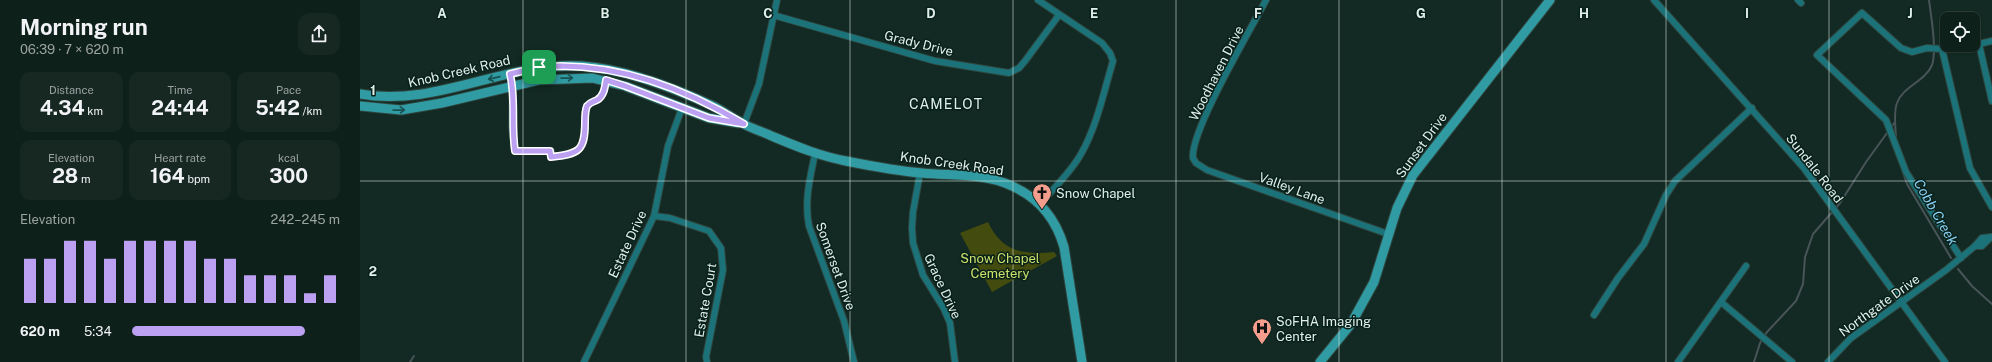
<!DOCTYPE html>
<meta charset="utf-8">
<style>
:root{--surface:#0e201a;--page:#172823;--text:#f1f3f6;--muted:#9ba3a2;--line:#2e3e39;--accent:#bca0f2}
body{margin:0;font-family:"Public Sans",sans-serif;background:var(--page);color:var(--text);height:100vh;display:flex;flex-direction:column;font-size:15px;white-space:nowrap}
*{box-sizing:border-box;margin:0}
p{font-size:13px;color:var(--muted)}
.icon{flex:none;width:22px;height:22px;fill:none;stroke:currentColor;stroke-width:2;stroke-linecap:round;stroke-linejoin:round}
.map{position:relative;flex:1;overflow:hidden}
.sheet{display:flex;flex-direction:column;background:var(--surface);width:360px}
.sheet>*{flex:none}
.fabs{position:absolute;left:1580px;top:12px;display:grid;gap:8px}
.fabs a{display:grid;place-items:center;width:40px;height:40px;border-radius:8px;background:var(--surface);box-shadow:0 1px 3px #0004,0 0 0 1px var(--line);font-size:20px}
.pin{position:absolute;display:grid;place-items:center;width:34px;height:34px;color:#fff;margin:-17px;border-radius:8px;box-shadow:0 2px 6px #0006}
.round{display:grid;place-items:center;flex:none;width:42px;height:42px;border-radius:12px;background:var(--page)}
.overview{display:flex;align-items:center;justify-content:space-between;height:68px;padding:0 20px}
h1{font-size:22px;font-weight:700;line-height:30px}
.figures{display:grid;grid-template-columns:repeat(3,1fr);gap:6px;height:68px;padding:4px 20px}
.figures div{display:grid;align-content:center;border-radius:10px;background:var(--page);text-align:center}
.figures b{font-size:20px;font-weight:700}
.figures small{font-size:11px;font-weight:400}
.figures p{font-size:11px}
.chart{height:112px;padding:8px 20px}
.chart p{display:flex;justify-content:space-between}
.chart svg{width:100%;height:72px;margin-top:4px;stroke:var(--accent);stroke-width:6}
ul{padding:0 20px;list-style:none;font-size:13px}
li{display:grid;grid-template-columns:64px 48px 1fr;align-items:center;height:30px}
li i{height:10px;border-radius:5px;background:var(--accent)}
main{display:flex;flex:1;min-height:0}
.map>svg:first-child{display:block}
.green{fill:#434b0f}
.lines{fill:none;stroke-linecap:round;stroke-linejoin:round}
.stream{stroke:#485458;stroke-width:2}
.minor-casing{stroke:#2f463f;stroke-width:8}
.secondary-casing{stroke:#2f463f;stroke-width:11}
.minor{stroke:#1c7279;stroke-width:6}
.secondary{stroke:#309ba3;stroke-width:9}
.oneway{stroke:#185151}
.route-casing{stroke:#fff;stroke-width:8}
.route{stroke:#bca0f2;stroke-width:5}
.grid{fill:none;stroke:#e1efea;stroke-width:1;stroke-opacity:0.55}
.labels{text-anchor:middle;stroke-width:3;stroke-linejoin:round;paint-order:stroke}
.street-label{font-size:13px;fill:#e1efea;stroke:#08201a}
.poi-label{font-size:13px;fill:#e1efea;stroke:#08201a;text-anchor:start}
.park-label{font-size:13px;fill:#cde06b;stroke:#08201a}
.neighbourhood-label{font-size:14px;letter-spacing:1px;fill:#e1efea;stroke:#08201a}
.water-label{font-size:14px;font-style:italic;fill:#89cff2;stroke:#08201a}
.grid-label{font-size:13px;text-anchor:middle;font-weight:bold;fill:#e1efea;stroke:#08201a;stroke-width:3;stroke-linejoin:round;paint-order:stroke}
</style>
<main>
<section class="sheet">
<div class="overview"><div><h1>Morning run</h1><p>06:39 · 7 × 620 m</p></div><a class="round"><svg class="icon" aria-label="share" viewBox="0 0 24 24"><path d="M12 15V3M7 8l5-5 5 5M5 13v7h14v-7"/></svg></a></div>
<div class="figures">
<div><p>Distance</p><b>4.34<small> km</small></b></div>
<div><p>Time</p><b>24:44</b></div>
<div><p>Pace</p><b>5:42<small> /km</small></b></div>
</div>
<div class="figures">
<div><p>Elevation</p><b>28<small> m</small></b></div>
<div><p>Heart rate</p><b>164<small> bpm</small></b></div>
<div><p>kcal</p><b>300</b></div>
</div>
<div class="chart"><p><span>Elevation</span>242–245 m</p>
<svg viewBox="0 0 160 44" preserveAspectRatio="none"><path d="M5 44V17M15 44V17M25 44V6M35 44V6M45 44V17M55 44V6M65 44V6M75 44V6M85 44V6M95 44V17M105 44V17M115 44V27M125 44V27M135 44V27M145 44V38M155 44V27"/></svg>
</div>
<ul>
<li><b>620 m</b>5:34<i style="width:83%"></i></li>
</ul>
</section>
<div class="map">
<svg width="1632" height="362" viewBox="0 0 1632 362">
<rect width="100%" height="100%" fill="#122a23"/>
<path class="green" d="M628 222C642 252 663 255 694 252L697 256 632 292 600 233Z"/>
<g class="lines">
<g class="stream">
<path d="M1536 140C1536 130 1533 113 1537 103 1543 86 1565 82 1572 65 1577 50 1571 16 1569 0"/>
<path d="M1543 172 1547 184 1591 258"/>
<path d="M1598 269 1612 286 1632 304"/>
<path d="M50 362 54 356"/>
<path d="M1394 362 1400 343 1407 332 1436 301 1443 284 1445 257 1453 234 1480 203 1506 162 1535 122"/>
</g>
<g class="minor-casing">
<g id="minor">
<path d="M678 0 742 43 750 53 753 61C744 91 737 126 721 154 711 172 694 188 680 204"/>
<path d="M906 0C891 29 830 131 833 158L836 163 847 170 1028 234"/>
<path d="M1294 0 1443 167 1585 362"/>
<path d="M1438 0 1441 3"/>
<path d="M413 15 575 61 649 73 659 68 665 61 699 15"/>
<path d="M1632 41 1619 44 1632 101"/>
<path d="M153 85 152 126 155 151H191V157C219 154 225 152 225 122 225 117 225 111 227 106 230 102 233 102 237 100 244 96 245 87 246 81"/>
<path d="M384 124 399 84 417 0"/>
<path d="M455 154C450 178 444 201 449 226L484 321 494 362"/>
<path d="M560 173 553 212 552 228 553 243 563 275 584 309 590 323 595 362"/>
<path d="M294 216 310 218 349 231 361 248 363 270 346 357 347 362"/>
<path d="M1615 246H1622L1631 237"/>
<path d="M1601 258 1546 172 1526 120 1457 55 1502 13 1541 48 1552 52 1567 48 1582 49 1610 168 1632 207"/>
<path d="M1361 302 1432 362"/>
<path d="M1234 315 1258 278 1284 244 1306 195 1315 181 1392 108"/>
<path d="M224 362 294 216 308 146 322 108"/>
<path d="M1318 362 1386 266"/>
<path d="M1468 362 1491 338 1586 270 1615 246 1622 238 1632 237"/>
</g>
</g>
<g class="secondary-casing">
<g id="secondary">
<path d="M0 94C76 108 146 61 222 66 266 69 312 87 353 106 363 111 372 118 382 123 392 129 404 132 414 137 438 147 460 156 486 161 511 166 537 171 562 173 591 176 625 173 652 186 679 198 696 219 704 247L722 362"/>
<path d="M0 106 41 110 82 103 179 80 232 78 265 86 349 118 378 123"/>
<path d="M960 362 991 324 1014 282 1037 208 1053 175 1190 0"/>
</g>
</g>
<use href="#minor" class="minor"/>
<use href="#secondary" class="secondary"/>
</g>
<defs><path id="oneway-shaft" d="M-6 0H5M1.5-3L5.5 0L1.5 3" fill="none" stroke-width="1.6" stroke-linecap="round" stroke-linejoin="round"/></defs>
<g class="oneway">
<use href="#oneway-shaft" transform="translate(134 78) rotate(167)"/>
<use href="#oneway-shaft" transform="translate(207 78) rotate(-1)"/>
<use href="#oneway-shaft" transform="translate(39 110) rotate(-1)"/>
</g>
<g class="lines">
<g class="route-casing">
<path id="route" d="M201 66C265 66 329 91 384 124L349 118 265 86 246 80C245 87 244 96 237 100 233 102 230 102 227 106 225 111 225 117 225 122 225 151 219 154 191 157L190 151H155C151 125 156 98 150 74L179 67Z"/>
</g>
<use href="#route" class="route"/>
</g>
<path class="grid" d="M163 0V362M326 0V362M490 0V362M653 0V362M816 0V362M979 0V362M1142 0V362M1306 0V362M1469 0V362M0 181H1632"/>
<defs>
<g id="church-pin" transform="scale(1)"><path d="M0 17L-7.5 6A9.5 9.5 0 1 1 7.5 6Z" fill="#f49d8d" stroke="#08201a"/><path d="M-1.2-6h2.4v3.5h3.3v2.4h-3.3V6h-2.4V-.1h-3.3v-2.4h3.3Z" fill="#111"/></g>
<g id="hospital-pin" transform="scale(1)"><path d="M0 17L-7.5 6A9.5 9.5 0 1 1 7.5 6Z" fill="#f49d8d" stroke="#08201a"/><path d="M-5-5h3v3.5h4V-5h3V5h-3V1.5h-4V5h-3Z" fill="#111"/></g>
</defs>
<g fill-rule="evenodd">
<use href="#church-pin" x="682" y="193"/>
<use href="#hospital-pin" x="902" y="328"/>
</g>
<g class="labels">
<g class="street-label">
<text transform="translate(559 43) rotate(14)" y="5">Grady Drive</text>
<text transform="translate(99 71) rotate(-13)" y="5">Knob Creek Road</text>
<text transform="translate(856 73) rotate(-63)" y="5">Woodhaven Drive</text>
<text transform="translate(1061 145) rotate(-54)" y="5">Sunset Drive</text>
<text transform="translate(592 163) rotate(8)" y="5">Knob Creek Road</text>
<text transform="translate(1455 168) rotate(52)" y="5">Sundale Road</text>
<text transform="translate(932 188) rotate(20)" y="5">Valley Lane</text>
<text transform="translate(267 244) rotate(-65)" y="5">Estate Drive</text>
<text transform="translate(476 266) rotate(70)" y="5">Somerset Drive</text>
<text transform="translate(583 286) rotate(65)" y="5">Grace Drive</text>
<text transform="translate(345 300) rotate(-80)" y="5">Estate Court</text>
<text transform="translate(1519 305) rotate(-36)" y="5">Northgate Drive</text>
</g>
<g class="poi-label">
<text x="696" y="198">Snow Chapel</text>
<text x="916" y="326">SoFHA Imaging<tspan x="916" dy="15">Center</tspan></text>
</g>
<g class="park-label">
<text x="640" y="263">Snow Chapel<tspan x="640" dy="15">Cemetery</tspan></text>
</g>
<g class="neighbourhood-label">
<text x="586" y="109">CAMELOT</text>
</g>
<g class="water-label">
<text transform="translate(1576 212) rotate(60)" y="5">Cobb Creek</text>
</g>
</g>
<g class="grid-label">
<text x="82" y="18">A</text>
<text x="245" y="18">B</text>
<text x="408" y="18">C</text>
<text x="571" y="18">D</text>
<text x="734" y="18">E</text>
<text x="898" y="18">F</text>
<text x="1061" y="18">G</text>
<text x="1224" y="18">H</text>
<text x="1387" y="18">I</text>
<text x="1550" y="18">J</text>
<text x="13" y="95">1</text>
<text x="13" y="276">2</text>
</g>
</svg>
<div class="fabs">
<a><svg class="icon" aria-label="locate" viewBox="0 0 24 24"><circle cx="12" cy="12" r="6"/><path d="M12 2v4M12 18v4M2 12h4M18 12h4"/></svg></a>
</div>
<div class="pin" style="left:179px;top:67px;background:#1e9e55"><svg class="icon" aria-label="arrive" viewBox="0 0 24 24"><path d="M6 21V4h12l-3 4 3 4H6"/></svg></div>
</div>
</main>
